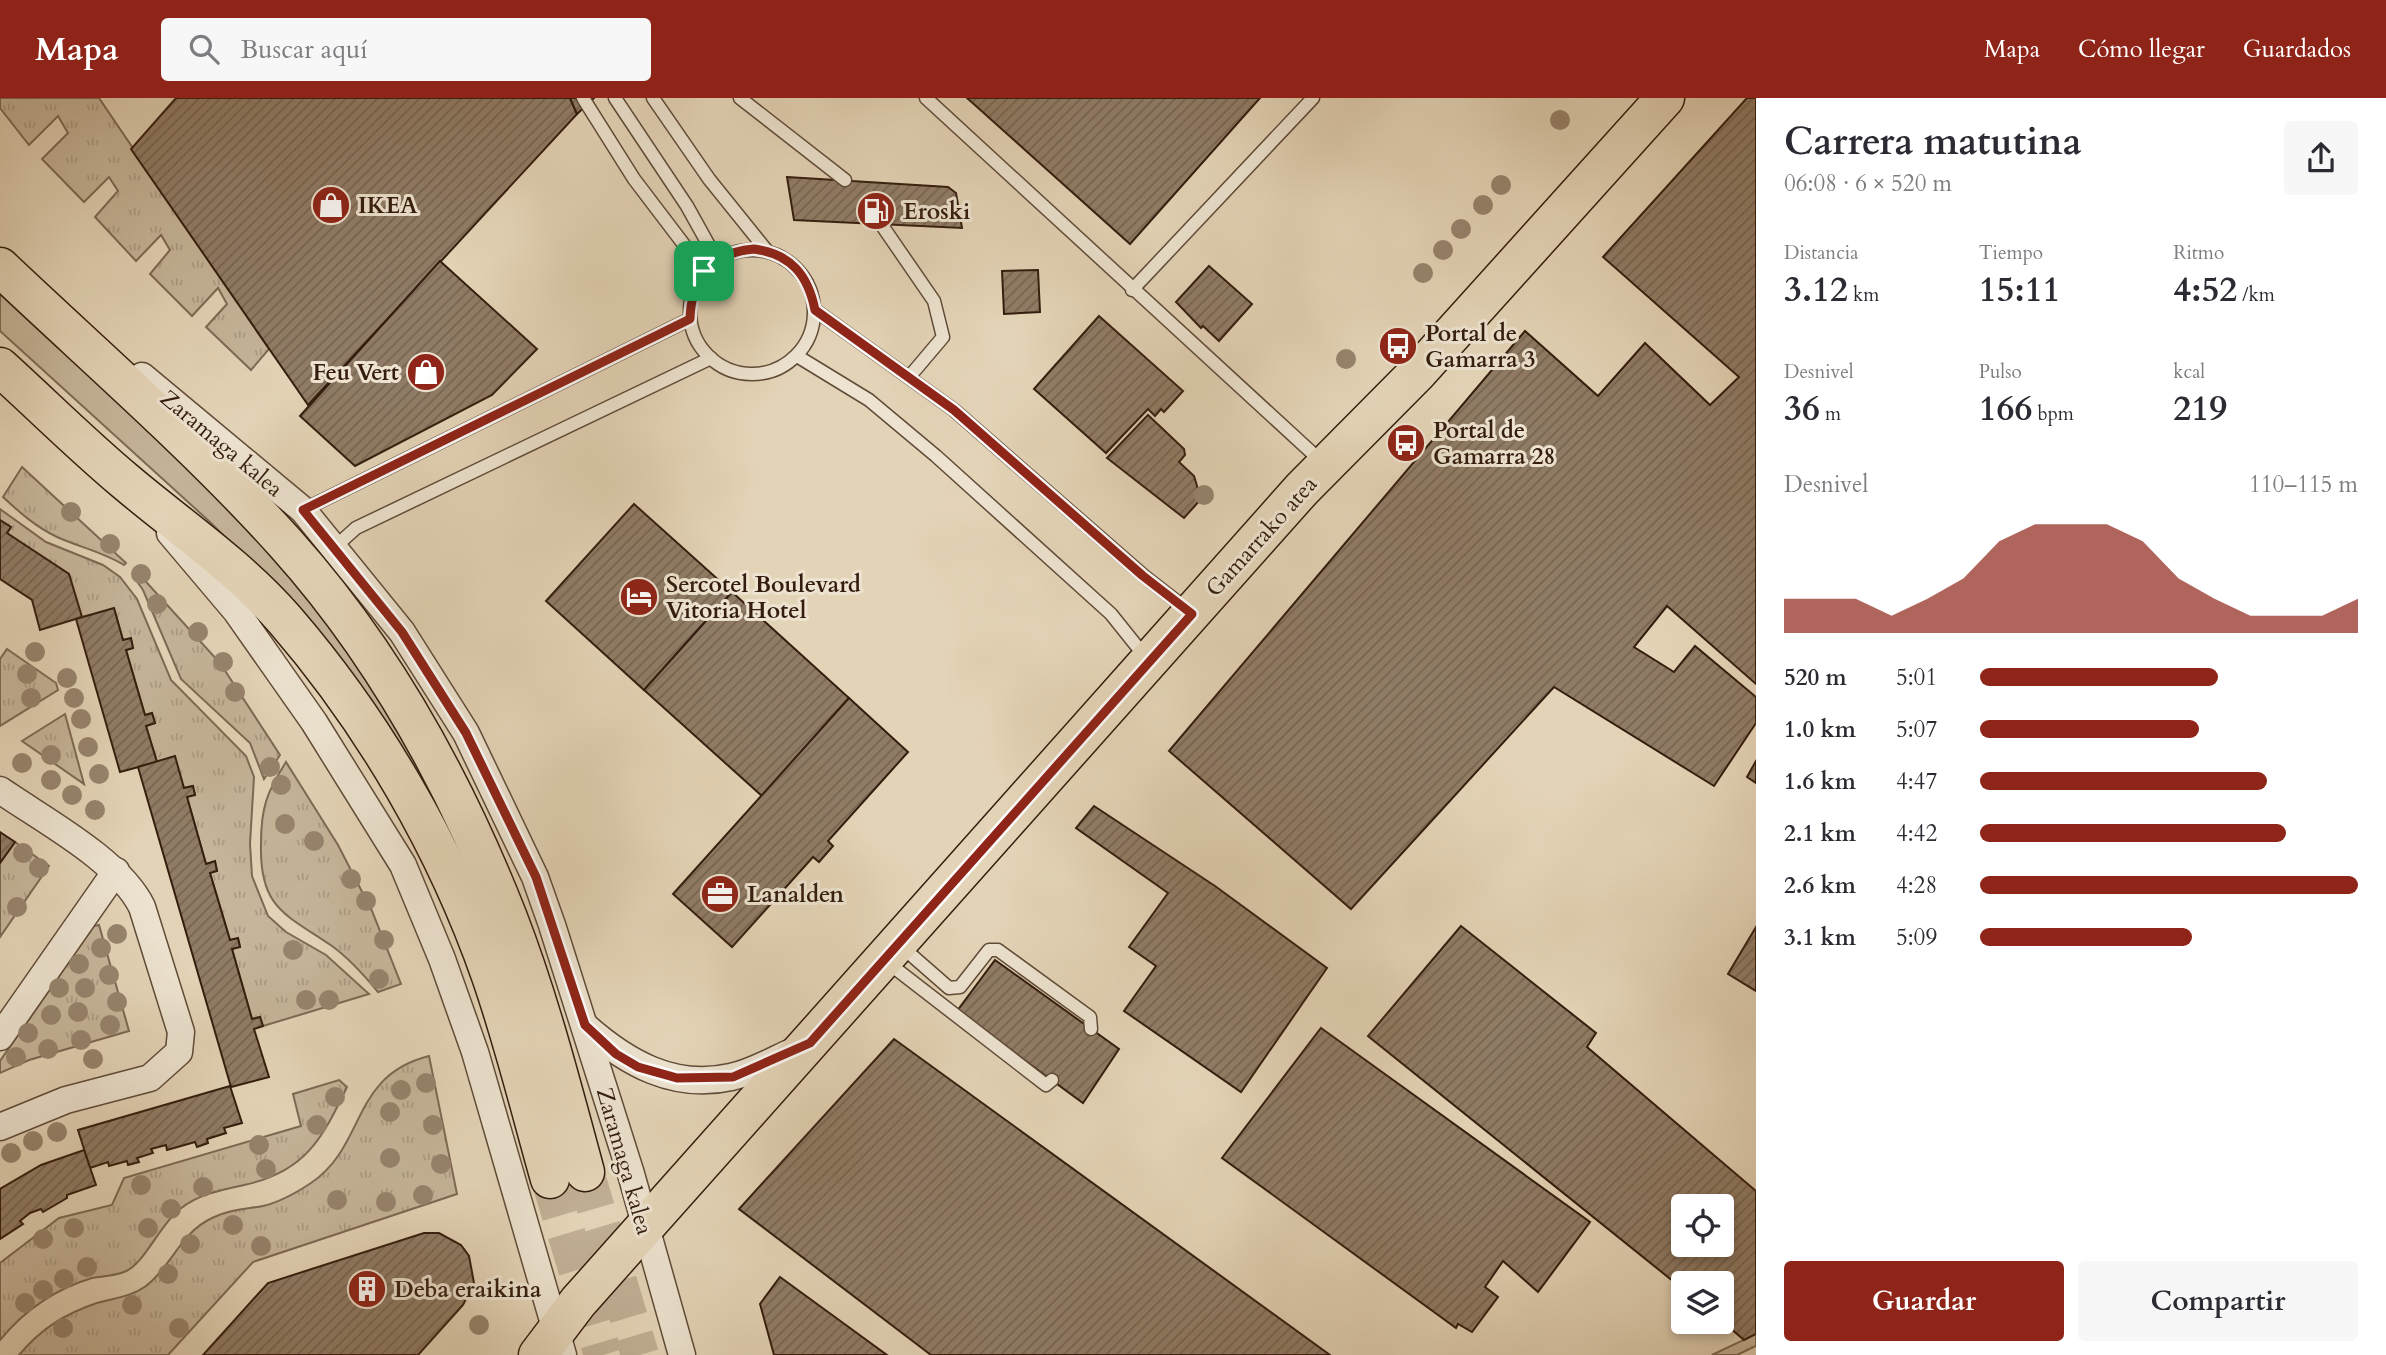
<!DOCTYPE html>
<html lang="es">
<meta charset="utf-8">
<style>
:root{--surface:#fff;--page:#f7f7f7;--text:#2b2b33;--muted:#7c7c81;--accent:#8f2418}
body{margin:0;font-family:Cardo,serif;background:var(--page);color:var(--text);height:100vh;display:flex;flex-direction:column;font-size:26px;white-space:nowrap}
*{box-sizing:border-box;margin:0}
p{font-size:23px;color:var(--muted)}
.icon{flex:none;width:38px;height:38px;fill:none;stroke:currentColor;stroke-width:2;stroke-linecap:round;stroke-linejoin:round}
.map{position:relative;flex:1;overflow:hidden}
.sheet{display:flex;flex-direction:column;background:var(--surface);width:630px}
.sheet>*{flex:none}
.controls{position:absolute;left:1671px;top:1096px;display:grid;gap:14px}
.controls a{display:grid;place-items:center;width:63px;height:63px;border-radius:7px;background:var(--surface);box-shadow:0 4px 10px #0003;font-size:35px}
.pin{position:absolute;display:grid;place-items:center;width:60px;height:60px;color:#fff;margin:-30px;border-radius:14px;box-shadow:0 4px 10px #0006}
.round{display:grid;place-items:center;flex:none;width:74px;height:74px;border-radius:7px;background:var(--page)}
.overview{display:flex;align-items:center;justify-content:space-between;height:119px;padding:0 28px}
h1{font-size:38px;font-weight:700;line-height:52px}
.figures{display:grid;grid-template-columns:repeat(3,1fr);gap:10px;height:119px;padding:7px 28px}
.figures div{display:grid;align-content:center}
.figures b{font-size:35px;font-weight:700}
.figures small{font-size:19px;font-weight:400}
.figures p{font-size:19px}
.chart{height:196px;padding:14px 28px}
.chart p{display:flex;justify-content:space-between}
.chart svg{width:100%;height:126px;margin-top:7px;fill:var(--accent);opacity:.7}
.cta{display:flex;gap:14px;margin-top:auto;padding:14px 28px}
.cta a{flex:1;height:80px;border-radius:7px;background:var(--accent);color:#fff;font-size:28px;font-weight:700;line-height:80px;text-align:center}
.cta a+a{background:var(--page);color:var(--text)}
ul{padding:0 28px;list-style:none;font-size:23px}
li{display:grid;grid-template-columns:112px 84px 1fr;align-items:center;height:52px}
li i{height:18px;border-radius:9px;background:var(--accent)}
header{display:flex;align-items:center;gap:42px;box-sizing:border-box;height:98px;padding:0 35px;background:var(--accent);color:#fff}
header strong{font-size:33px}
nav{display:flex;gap:38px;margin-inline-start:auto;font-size:24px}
.search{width:490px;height:63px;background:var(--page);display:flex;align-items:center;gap:18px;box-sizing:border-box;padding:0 24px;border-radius:7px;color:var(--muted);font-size:26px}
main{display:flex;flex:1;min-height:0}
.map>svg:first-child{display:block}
.grass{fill:url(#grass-tufts);stroke:#7d6954;stroke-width:2}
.green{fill:#c6b59a;stroke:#7d6954;stroke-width:2}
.building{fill:url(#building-hatch);stroke:#341d0e;stroke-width:2;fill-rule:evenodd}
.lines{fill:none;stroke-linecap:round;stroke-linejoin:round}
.primary-tunnel{stroke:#c1af95;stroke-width:38;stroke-dasharray:38 19;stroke-linecap:butt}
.lane-casing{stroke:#604b38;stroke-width:15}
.street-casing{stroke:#604b38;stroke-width:29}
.primary-casing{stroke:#341d0e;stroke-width:41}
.lane{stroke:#ede3d0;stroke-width:12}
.street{stroke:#ede3d0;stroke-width:26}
.primary{stroke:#e4d4b7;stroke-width:38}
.tree{fill:#97846d}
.route-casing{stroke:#fff;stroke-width:14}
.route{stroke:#8f2418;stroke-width:9}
.labels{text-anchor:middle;stroke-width:6;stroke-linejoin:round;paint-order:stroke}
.poi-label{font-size:23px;font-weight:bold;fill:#341d0e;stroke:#ede3d0;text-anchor:start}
.street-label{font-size:23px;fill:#341d0e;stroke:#ede3d0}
</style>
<header>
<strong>Mapa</strong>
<div class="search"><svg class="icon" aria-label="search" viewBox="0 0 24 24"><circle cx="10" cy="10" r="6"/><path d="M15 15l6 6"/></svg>Buscar aquí</div>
<nav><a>Mapa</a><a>Cómo llegar</a><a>Guardados</a></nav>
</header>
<main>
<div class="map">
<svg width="1756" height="1257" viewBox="0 0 1756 1257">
<defs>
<pattern id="grass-tufts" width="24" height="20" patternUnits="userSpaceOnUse" patternTransform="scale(1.75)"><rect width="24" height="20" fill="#c6b59a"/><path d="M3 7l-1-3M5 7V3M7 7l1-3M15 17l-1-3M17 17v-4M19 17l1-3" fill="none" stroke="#ab9b84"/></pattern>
<pattern id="building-hatch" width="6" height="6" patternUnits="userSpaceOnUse" patternTransform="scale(1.75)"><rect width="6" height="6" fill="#907c66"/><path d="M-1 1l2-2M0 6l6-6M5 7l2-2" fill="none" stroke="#766552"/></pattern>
</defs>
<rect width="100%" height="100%" fill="#e4d4b7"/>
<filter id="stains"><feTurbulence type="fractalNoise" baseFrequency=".00286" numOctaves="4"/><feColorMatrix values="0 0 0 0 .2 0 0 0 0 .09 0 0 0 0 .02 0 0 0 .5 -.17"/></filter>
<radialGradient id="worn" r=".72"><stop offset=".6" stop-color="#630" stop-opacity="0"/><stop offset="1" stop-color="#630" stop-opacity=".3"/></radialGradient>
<g class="grass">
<path d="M0 0H99L269 251 251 272 206 229 227 206 218 190 192 218 150 176 170 152 161 137 136 163 95 119 118 93 109 79 84 104 42 61 68 35 58 18 29 47 0 10Z"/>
<path d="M22 369 126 465 124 467C103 454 79 449 57 439 36 429 19 414 3 399Z"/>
<path d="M0 411 46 444 103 467 120 479 137 501 171 582 246 658 254 679 250 746 252 778 268 818 286 834 326 857 369 896 263 928 260 919 252 921 232 851 240 848 238 841 230 842 210 775 217 772 215 764 206 766 187 699 195 696 192 688 184 690 157 664 146 628 155 625 152 615 145 617 126 552 133 550 131 541 123 542 114 511 82 519 7 435 11 429 0 422Z"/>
<path d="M138 475 220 565 280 657 264 681 250 645 181 581 143 492 134 479Z"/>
<path d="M7 551 56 585 58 592 0 628V561Z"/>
<path d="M65 616 84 686 22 643Z"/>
<path d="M286 664 338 747 372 813 401 886 378 894C364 877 350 861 332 848 285 816 259 810 261 745 261 709 267 694 286 664Z"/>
<path d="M15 744 49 768 0 839V765Z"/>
<path d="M99 827 129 933 29 962 0 975V963L94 828Z"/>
<path d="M429 958 457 1096 253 1164 168 1257H19C41 1231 64 1216 97 1205 114 1200 131 1199 146 1188 172 1168 180 1135 212 1120 228 1112 246 1111 263 1108 280 1104 296 1095 311 1085 367 1047 350 978 429 958Z"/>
<path d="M339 982 347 989C322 1041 305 1074 244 1087 221 1092 199 1096 180 1111 160 1126 144 1167 124 1174 114 1178 102 1178 92 1180 55 1191 24 1213 0 1242V1165L59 1120 112 1107 124 1080 301 1028 293 996Z"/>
<path d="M1756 1236V1248L1737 1257H1712Z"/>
</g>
<path class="green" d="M0 195 226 404 345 543 430 679 418 684 278 492 210 424 0 233Z"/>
<g class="building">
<path d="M176 0H570L577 16 308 307 131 51Z"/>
<path d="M570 0H594L577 16Z"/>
<path d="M967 0H1260L1130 146Z"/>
<path d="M1747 0H1756V586L1667 508 1634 549 1674 574 1695 548 1756 599V625L1714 688 1554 589 1351 811 1169 653 1525 233 1598 298 1645 245 1710 307 1739 279 1603 159Z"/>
<path d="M787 79 948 89 956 95 962 130 794 122Z"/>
<path d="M440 163 537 251 492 297 355 368 300 318Z"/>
<path d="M1209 168 1252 206 1219 243 1203 228 1201 230 1176 204Z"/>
<path d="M1038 172 1040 214 1004 216 1002 173Z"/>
<path d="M1099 218 1183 293 1164 314 1161 311 1155 318 1148 311 1106 355 1034 291Z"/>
<path d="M1148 317 1184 351 1185 357 1179 364 1194 378 1201 401 1184 420 1107 360Z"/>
<path d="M634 406 732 494 644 592 546 503Z"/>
<path d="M0 422 11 429 7 435 69 476 82 519 40 532 32 502 0 481Z"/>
<path d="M732 494 849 600 762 698 644 592Z"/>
<path d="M114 510 123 542 131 540 133 550 126 552 145 617 152 615 155 625 146 628 157 664 120 674 76 521Z"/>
<path d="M849 600 908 654 828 743 833 748 819 764 813 759 732 849 673 796Z"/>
<path d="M175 658 184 690 193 688 195 697 187 699 206 766 215 763 217 773 210 775 230 842 238 840 240 849 232 851 252 921 260 919 263 928 254 931 269 979 231 989 138 669Z"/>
<path d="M1756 663V685L1747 679Z"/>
<path d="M1094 708 1215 788 1327 870 1241 994 1124 913 1156 868 1129 849 1168 795 1076 730Z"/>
<path d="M0 734 15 744 0 765Z"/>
<path d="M1461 828 1596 935 1587 949 1756 1093V1236L1744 1242 1722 1223V1185H1684V1192L1368 938ZM1684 1108H1722V1146H1684Z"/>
<path d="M1756 829V893L1728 876Z"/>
<path d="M995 862 1119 951 1083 1005 957 913Z"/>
<path d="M1321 930 1590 1124 1538 1194 1503 1163 1485 1189 1498 1199 1472 1234 1458 1226 1456 1230 1222 1060Z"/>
<path d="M894 941 1330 1257H931L739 1111Z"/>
<path d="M230 988 242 1025 224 1030 226 1035 207 1041 208 1045 197 1049 195 1044 167 1052 166 1047 151 1051 153 1055 137 1060 139 1064 128 1067 127 1063 109 1068 108 1064 90 1070 78 1032Z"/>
<path d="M84 1052 96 1087 67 1097V1100L43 1114 41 1111 30 1115 20 1123 23 1126 0 1141V1091L41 1067Z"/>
<path d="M424 1135H439L461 1147 469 1158 474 1185 463 1207 418 1257H203L268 1185Z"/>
<path d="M780 1179 887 1257H774L760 1206Z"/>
</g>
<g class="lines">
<g class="primary-tunnel">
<path d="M585 1074 640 1257"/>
<path d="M550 1081 603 1257"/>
</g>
<g class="lane-casing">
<g id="lane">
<path d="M583 0 634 81 704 173"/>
<path d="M615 0 687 108 717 162"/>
<path d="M653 0 709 81 767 153"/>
<path d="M740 0 845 82"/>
<path d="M926 0 1322 364"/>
<path d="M881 126 934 203 943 239 910 278"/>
<circle cx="752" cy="214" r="62"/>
<path d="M1132 192 1313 0"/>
<path d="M815 212 954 312 1144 478 1189 513"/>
<path d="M797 258 869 302 936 358 1111 516 1147 561"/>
<path d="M303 412 690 221"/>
<path d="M335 449 356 430 711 260"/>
<path d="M901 848 949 890 960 889 989 852H998L1090 919 1091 931"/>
<path d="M887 864 1046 987 1052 982"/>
</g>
</g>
<g class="street-casing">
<g id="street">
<path d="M142 278 303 412 402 534 466 635 535 779 552 827 631 1076 682 1257"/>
<path d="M170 435 236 513 314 624 403 767 442 861 475 954 563 1257"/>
<path d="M0 692C43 722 119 762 142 809L181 934 179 954 150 980 66 1002 0 1029"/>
<path d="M586 929C627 965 674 992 731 979 754 974 775 961 796 952"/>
<path d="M0 939 116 773"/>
</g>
</g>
<g class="primary-casing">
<g id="primary">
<path d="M0 169C96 260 198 348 286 446 383 554 455 685 508 820 540 903 562 989 585 1074"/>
<path d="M0 269C42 307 82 347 125 383 178 428 239 469 285 522 374 625 446 749 491 878 514 944 531 1014 550 1081"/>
<path d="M538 1257 578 1204 1302 391 1418 274 1665 0"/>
</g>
</g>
<use href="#lane" class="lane"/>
<use href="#street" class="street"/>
<use href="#primary" class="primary"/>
</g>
<g class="tree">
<circle cx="1560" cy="22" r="10"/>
<circle cx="1501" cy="87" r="10"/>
<circle cx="1483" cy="107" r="10"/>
<circle cx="1461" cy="131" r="10"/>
<circle cx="1443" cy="152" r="10"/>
<circle cx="1423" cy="175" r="10"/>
<circle cx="1346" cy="261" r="10"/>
<circle cx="1204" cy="397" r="10"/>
<circle cx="71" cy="414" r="10"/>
<circle cx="110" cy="446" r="10"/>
<circle cx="141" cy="476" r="10"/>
<circle cx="157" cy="506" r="10"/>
<circle cx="198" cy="534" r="10"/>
<circle cx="35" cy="554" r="10"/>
<circle cx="223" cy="564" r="10"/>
<circle cx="27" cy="576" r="10"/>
<circle cx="67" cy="580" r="10"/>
<circle cx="235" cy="594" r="10"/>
<circle cx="31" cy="600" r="10"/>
<circle cx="74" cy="600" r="10"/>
<circle cx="81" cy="621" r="10"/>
<circle cx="88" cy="649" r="10"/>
<circle cx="51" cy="657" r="10"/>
<circle cx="22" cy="665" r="10"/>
<circle cx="270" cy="669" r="10"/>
<circle cx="99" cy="676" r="10"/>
<circle cx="51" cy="682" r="10"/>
<circle cx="281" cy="687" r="10"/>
<circle cx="72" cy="697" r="10"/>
<circle cx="95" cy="712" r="10"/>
<circle cx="285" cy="726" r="10"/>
<circle cx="314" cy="743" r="10"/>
<circle cx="23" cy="755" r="10"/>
<circle cx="39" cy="770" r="10"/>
<circle cx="351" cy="781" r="10"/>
<circle cx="366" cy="803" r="10"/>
<circle cx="17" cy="809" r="10"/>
<circle cx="117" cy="836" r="10"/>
<circle cx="384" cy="842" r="10"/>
<circle cx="101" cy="850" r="10"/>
<circle cx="293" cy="852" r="10"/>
<circle cx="79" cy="866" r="10"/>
<circle cx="109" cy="877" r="10"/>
<circle cx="379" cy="881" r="10"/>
<circle cx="59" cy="890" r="10"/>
<circle cx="85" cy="890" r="10"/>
<circle cx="306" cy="902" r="10"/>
<circle cx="329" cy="902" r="10"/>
<circle cx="117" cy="904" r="10"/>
<circle cx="78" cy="914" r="10"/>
<circle cx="51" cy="917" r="10"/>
<circle cx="110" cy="927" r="10"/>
<circle cx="28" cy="935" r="10"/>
<circle cx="81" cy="942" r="10"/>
<circle cx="48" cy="951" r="10"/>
<circle cx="16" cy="959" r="10"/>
<circle cx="93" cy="961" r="10"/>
<circle cx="426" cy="985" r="10"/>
<circle cx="401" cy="992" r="10"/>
<circle cx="335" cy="999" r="10"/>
<circle cx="390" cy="1014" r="10"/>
<circle cx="317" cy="1027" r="10"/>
<circle cx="433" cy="1027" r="10"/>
<circle cx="57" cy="1034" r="10"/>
<circle cx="33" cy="1043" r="10"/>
<circle cx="259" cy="1047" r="10"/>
<circle cx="11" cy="1055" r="10"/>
<circle cx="390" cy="1060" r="10"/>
<circle cx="441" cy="1066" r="10"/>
<circle cx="266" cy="1071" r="10"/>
<circle cx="141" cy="1087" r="10"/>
<circle cx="203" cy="1089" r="10"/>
<circle cx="423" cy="1097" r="10"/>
<circle cx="337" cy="1102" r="10"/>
<circle cx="386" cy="1104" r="10"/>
<circle cx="171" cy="1111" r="10"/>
<circle cx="233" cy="1127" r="10"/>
<circle cx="74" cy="1130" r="10"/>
<circle cx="148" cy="1130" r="10"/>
<circle cx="43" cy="1141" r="10"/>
<circle cx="190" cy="1146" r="10"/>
<circle cx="261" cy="1148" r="10"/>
<circle cx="87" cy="1169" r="10"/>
<circle cx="168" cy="1176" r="10"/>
<circle cx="64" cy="1181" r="10"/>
<circle cx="43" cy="1192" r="10"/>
<circle cx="25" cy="1205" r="10"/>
<circle cx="132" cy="1207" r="10"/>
<circle cx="479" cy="1227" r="10"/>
<circle cx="63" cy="1230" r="10"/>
<circle cx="179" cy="1230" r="10"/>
</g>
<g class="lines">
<g class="route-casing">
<path id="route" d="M754 151C791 156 808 177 815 212L954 312 1143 478 1192 516 810 945 733 979 677 980 638 969 616 956 585 927 536 779 466 635 402 534 303 412 690 221C691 181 713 154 754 151Z"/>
</g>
<use href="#route" class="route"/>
</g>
<defs>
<g id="shop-disc" transform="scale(2.0125)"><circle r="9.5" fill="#8f2418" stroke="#ede3d0"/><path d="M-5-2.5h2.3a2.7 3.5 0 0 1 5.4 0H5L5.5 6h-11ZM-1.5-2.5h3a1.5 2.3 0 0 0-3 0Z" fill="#fff"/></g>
<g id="fuel-disc" transform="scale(2.0125)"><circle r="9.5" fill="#8f2418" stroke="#ede3d0"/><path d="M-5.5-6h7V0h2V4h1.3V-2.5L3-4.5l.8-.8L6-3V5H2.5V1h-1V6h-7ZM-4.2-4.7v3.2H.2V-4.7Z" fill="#fff"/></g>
<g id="bus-disc" transform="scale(2.0125)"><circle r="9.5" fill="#8f2418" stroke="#ede3d0"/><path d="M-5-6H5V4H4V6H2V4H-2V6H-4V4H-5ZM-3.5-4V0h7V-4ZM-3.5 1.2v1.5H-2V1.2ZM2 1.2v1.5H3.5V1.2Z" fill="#fff"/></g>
<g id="hotel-disc" transform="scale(2.0125)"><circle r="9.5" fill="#8f2418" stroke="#ede3d0"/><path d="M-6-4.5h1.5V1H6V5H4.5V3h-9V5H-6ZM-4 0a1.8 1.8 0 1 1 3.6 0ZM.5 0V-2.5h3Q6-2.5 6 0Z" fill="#fff"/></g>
<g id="office-disc" transform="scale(2.0125)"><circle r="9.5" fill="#8f2418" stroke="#ede3d0"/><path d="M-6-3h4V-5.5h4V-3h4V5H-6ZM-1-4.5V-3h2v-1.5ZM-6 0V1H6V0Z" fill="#fff"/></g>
<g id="building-disc" transform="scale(2.0125)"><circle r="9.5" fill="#8f2418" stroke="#ede3d0"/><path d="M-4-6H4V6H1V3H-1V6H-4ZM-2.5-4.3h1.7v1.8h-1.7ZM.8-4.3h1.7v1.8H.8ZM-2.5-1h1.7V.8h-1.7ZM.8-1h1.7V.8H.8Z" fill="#fff"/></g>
</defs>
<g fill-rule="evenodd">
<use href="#shop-disc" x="331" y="107"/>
<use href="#fuel-disc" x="876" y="113"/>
<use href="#bus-disc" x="1398" y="248"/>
<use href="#shop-disc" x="426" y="274"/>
<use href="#bus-disc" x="1406" y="345"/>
<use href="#hotel-disc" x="639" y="499"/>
<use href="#office-disc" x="720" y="796"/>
<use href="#building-disc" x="367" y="1191"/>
</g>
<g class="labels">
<g class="poi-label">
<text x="358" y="115">IKEA</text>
<text x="903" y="121">Eroski</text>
<text x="1425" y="243">Portal de<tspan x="1425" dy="26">Gamarra 3</tspan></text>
<text x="399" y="282" text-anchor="end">Feu Vert</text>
<text x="1433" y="340">Portal de<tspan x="1433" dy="26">Gamarra 28</tspan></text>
<text x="666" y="494">Sercotel Boulevard<tspan x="666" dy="26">Vitoria Hotel</tspan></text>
<text x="747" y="804">Lanalden</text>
<text x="394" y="1199">Deba eraikina</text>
</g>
<g class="street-label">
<text transform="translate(222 345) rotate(40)" y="8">Zaramaga kalea</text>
<text transform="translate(1261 438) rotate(-48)" y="8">Gamarrako atea</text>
<text transform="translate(625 1063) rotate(74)" y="8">Zaramaga kalea</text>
</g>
</g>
<rect width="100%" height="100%" filter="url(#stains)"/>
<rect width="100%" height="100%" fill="url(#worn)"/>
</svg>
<div class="controls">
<a><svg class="icon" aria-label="locate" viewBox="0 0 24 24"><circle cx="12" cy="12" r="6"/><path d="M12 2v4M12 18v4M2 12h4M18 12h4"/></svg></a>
<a><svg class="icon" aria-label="layers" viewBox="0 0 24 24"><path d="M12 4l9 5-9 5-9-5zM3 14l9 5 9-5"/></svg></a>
</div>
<div class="pin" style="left:704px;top:173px;background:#1e9e55"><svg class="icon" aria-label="arrive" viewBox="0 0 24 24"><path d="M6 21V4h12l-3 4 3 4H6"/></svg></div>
</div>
<section class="sheet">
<div class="overview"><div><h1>Carrera matutina</h1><p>06:08 · 6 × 520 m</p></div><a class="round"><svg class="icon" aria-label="share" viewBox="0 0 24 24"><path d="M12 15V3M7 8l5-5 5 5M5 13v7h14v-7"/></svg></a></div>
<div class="figures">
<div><p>Distancia</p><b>3.12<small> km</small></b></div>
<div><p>Tiempo</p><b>15:11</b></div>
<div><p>Ritmo</p><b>4:52<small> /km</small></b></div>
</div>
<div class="figures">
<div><p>Desnivel</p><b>36<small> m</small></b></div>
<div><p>Pulso</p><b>166<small> bpm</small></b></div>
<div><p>kcal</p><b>219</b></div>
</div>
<div class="chart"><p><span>Desnivel</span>110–115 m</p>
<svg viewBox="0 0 160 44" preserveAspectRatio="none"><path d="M0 44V32L10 32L20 32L30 38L40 32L50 25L60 12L70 6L80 6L90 6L100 12L110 25L120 32L130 38L140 38L150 38L160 32V44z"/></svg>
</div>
<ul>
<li><b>520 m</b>5:01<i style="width:63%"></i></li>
<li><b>1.0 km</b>5:07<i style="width:58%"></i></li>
<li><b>1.6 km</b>4:47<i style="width:76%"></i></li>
<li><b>2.1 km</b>4:42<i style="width:81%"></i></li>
<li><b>2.6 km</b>4:28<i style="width:100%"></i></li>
<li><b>3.1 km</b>5:09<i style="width:56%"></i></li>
</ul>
<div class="cta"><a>Guardar</a><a>Compartir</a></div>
</section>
</main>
